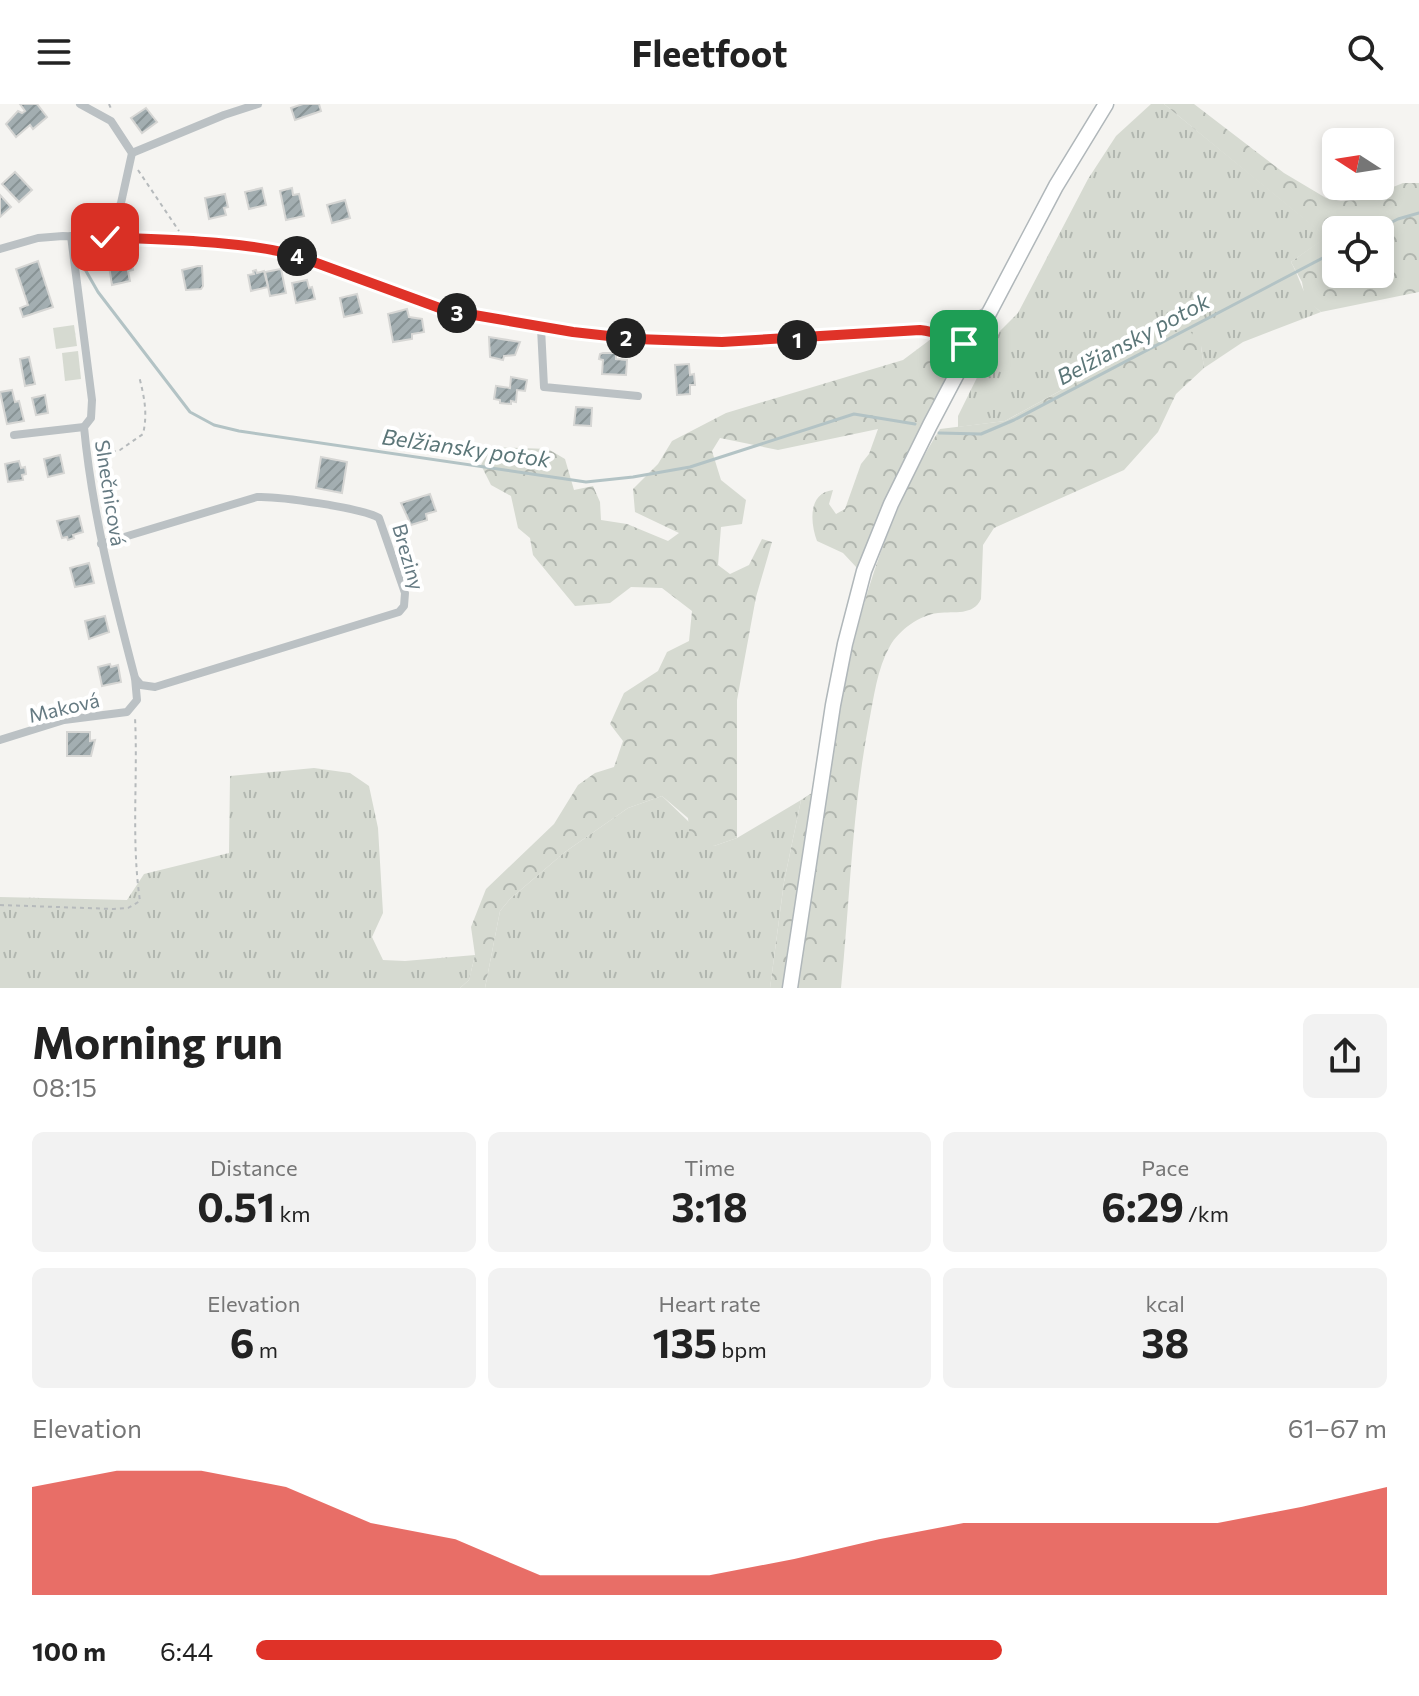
<!DOCTYPE html>
<meta charset="utf-8">
<style>
:root{--surface:#fff;--page:#f2f2f2;--text:#222;--muted:#767676;--accent:#df3228}
body{margin:0;font-family:Commissioner,sans-serif;background:var(--page);color:var(--text);height:100vh;display:flex;flex-direction:column;font-size:30px;white-space:nowrap}
*{box-sizing:border-box;margin:0}
p{font-size:26px;color:var(--muted)}
.icon{flex:none;width:44px;height:44px;fill:none;stroke:currentColor;stroke-width:2;stroke-linecap:round;stroke-linejoin:round}
.map{position:relative;height:884px;overflow:hidden}
.panel{display:flex;flex-direction:column;background:var(--surface);flex:1}
.panel>*{flex:none}
.needle{width:52px;rotate:282deg}
.fabs{position:absolute;left:1322px;top:24px;display:grid;gap:16px}
.fabs a{display:grid;place-items:center;width:72px;height:72px;border-radius:12px;background:var(--surface);box-shadow:0 4px 12px #0003;font-size:40px}
.pin{position:absolute;display:grid;place-items:center;width:68px;height:68px;color:#fff;margin:-34px;border-radius:16px;box-shadow:0 4px 12px #0006}
.km{position:absolute;width:40px;height:40px;margin:-20px;border-radius:50%;background:#222;color:#fff;font-size:22px;line-height:40px;text-align:center}
.round{display:grid;place-items:center;flex:none;width:84px;height:84px;border-radius:12px;background:var(--page)}
.summary{display:flex;align-items:center;justify-content:space-between;height:136px;padding:0 32px}
h1{font-size:44px;font-weight:700;line-height:60px}
.figures{display:grid;grid-template-columns:repeat(3,1fr);gap:12px;height:136px;padding:8px 32px}
.figures div{display:grid;align-content:center;border-radius:12px;background:var(--page);text-align:center}
.figures b{font-size:40px;font-weight:700}
.figures small{font-size:22px;font-weight:400}
.figures p{font-size:22px}
.chart{height:224px;padding:16px 32px}
.chart p{display:flex;justify-content:space-between}
.chart svg{width:100%;height:144px;margin-top:8px;fill:var(--accent);opacity:.7}
ul{padding:0 32px;list-style:none;font-size:26px}
li{display:grid;grid-template-columns:128px 96px 1fr;align-items:center;height:60px}
li i{height:20px;border-radius:10px;background:var(--accent)}
header{display:flex;justify-content:space-between;align-items:center;height:104px;padding:0 32px;background:var(--surface);font-size:36px;font-weight:700}
.map>svg:first-child{display:block}
.grass{fill:url(#grass-tufts)}
.forest{fill:url(#forest-crowns);fill-rule:evenodd}
.garden{fill:#d6dad1}
.lines{fill:none;stroke-linecap:round;stroke-linejoin:round}
.stream{stroke:#b3c3c5;stroke-width:3}
.building{fill:url(#building-hatch);stroke:#d6d6d4;stroke-width:2}
.secondary-casing{stroke:#b0b7ba;stroke-width:17}
.path{stroke:#b6babc;stroke-width:2;stroke-dasharray:4 4;stroke-linecap:butt}
.minor{stroke:#bbc1c4;stroke-width:8}
.secondary{stroke:#fff;stroke-width:14}
.route-casing{stroke:#fff;stroke-width:16}
.route{stroke:#df3228;stroke-width:10}
.labels{text-anchor:middle;stroke-width:8;stroke-linejoin:round;paint-order:stroke}
.street-label{font-size:20px;fill:#657a82;stroke:#fff}
.water-label{font-size:22px;font-style:italic;fill:#5b7678;stroke:#fff}
</style>
<header><svg class="icon" aria-label="menu" viewBox="0 0 24 24"><path d="M4 6h16M4 12h16M4 18h16"/></svg>Fleetfoot<svg class="icon" aria-label="search" viewBox="0 0 24 24"><circle cx="10" cy="10" r="6"/><path d="M15 15l6 6"/></svg></header>
<div class="map">
<svg width="1419" height="884" viewBox="0 0 1419 884">
<defs>
<pattern id="grass-tufts" width="24" height="20" patternUnits="userSpaceOnUse" patternTransform="scale(2)"><rect width="24" height="20" fill="#d6dad1"/><path d="M3 7l-1-3M5 7V3M7 7l1-3M15 17l-1-3M17 17v-4M19 17l1-3" fill="none" stroke="#b1b6af"/></pattern>
<pattern id="forest-crowns" width="20" height="18" patternUnits="userSpaceOnUse" patternTransform="scale(2)"><rect width="20" height="18" fill="#d6dad1"/><path d="M2 6a3 3 0 1 1 6 0M12 15a3 3 0 1 1 6 0" fill="none" stroke="#b1b6af"/></pattern>
<pattern id="building-hatch" width="6" height="6" patternUnits="userSpaceOnUse" patternTransform="scale(2)"><rect width="6" height="6" fill="#a3aeb1"/><path d="M-1 1l2-2M0 6l6-6M5 7l2-2" fill="none" stroke="#889395"/></pattern>
</defs>
<rect width="100%" height="100%" fill="#f5f4f1"/>
<g class="grass">
<path d="M1151 0H1164L1327 133 1291 158C1303 180 1301 191 1321 208L1243 238 1204 264 1201 242 1149 238 1005 317 958 323V312L1000 227 1018 209 1088 75 1116 32Z"/>
<path d="M74 221 77 242 56 245 53 224Z"/>
<path d="M314 664 350 669 369 682 378 724 383 809 372 833 383 856 405 857 475 851 469 876 460 884H0V793L127 796 144 770 229 749 230 672Z"/>
<path d="M662 692 714 742 737 734 801 696 784 778 770 884H485L500 807 510 795 565 748 628 704Z"/>
</g>
<g class="forest">
<path d="M1164 0H1194L1284 69 1326 94 1341 97 1361 96 1403 79H1419V188L1321 208 1305 195 1302 178 1291 158 1326 133ZM1380 126V170H1336V126Z"/>
<path d="M1184 219 1201 242 1204 264 1176 290 1158 328 1124 366 994 424 983 441 981 495C973 512 955 507 938 509 920 511 899 526 890 542 877 565 874 593 869 618 852 706 850 795 841 884H797C830 694 835 492 940 325L1005 317Z"/>
<path d="M931 235 942 239 950 257V271L858 465 843 449 817 437C810 418 808 389 833 386L829 400 836 410 845 405 861 360 869 350 878 325 778 346 720 334 712 347 721 376 746 396 742 420 721 423 718 461 730 470 749 461 762 435 772 438 756 493 737 596V734L714 742 690 736 688 714 662 692 628 704 565 748 510 795 500 807 485 884H460L469 876 475 851 471 823 486 785 554 720 578 681 595 669 614 663 623 637 610 620 624 589 658 567 667 548 689 537 692 507 662 484 631 483 610 499 575 502 533 451 530 434 518 424 511 392 491 381 481 361 491 343 548 345 565 355 574 386 593 382 600 398 601 416 627 420 668 437 679 429 635 408 633 385 658 360 672 337 726 309 903 256Z"/>
<path d="M815 687 787 884H770L784 778 801 696Z"/>
</g>
<path class="garden" d="M78 247 81 275 65 277 62 249Z"/>
<g class="lines">
<g class="stream">
<path d="M1376 126 1398 115 1419 109"/>
<path d="M82 160 98 188 190 308 214 321 239 327 586 378 633 373 690 363 854 310 915 320"/>
<path d="M939 329 981 330 1014 316 1336 147"/>
</g>
</g>
<g class="building">
<path d="M20 0H37L47 13 33 25 30 21 16 33 6 20 18 7 22 9 25 7Z"/>
<path d="M303 0H319L321 7 295 16 291 4Z"/>
<path d="M146 4 157 18 142 29 131 14Z"/>
<path d="M15 68 32 86 19 98 2 80Z"/>
<path d="M262 84 266 101 249 105 245 88Z"/>
<path d="M292 84 293 91 299 90 304 112 286 116 280 87Z"/>
<path d="M225 90 228 103 224 104 226 111 209 115 205 94Z"/>
<path d="M0 91 11 103 0 113Z"/>
<path d="M345 96 350 114 332 119 327 101Z"/>
<path d="M131 155 133 166 128 167 130 177 112 181 109 162Z"/>
<path d="M38 157 53 203 23 213 20 204 28 201 16 165Z"/>
<path d="M198 162H202L203 182 201 185 186 186 182 166Z"/>
<path d="M281 165 286 189 270 192 265 168Z"/>
<path d="M256 166 257 169 264 167 268 183 251 187 248 171 254 170 253 167Z"/>
<path d="M307 176 309 184 312 183 315 195 296 199 292 179Z"/>
<path d="M357 190 362 209 344 213 340 194Z"/>
<path d="M407 205 409 213 422 215 424 228 412 230V235L393 238 388 210Z"/>
<path d="M489 233 520 238 515 251 504 252 503 256 490 253Z"/>
<path d="M603 249H616V255L627 256 626 271 602 270 603 256 599 255 600 250Z"/>
<path d="M29 253 35 280 25 282 20 255Z"/>
<path d="M689 260 690 271 694 270 695 281H690V290L677 291 675 261Z"/>
<path d="M511 273 527 276 525 287 517 286 516 298 511 297V300L500 299V296L494 295 496 282 510 284Z"/>
<path d="M12 286 15 298 19 297 24 317 7 320 0 288Z"/>
<path d="M45 291 48 309 36 311 32 294Z"/>
<path d="M576 303 592 304 591 322 574 321Z"/>
<path d="M60 351 64 369 48 373 44 355Z"/>
<path d="M321 353 347 358 342 389 316 384Z"/>
<path d="M19 357 21 364 25 363 26 370 22 371 23 376 8 378 5 360Z"/>
<path d="M430 390 436 407 426 410 427 416 411 421 401 399Z"/>
<path d="M79 412 83 428 73 431 74 434 68 436 67 433 62 434 57 417Z"/>
<path d="M89 459 94 479 75 483 70 464Z"/>
<path d="M105 512 109 528 89 535 85 517Z"/>
<path d="M110 560 111 563 118 561 121 578 102 582 98 563Z"/>
<path d="M67 628H90V637L95 636 91 652H67Z"/>
</g>
<g class="lines">
<g class="secondary-casing">
<path id="secondary" d="M790 884 833 601 845 540 864 467 891 400 930 321 1056 82 1106 0"/>
</g>
<g class="path">
<path d="M109 0 112 7"/>
<path d="M138 66 179 127"/>
<path d="M96 351 120 346 143 330C148 309 144 292 139 272"/>
<path d="M0 801 114 805 128 804 140 797C131 736 138 674 135 613"/>
</g>
<g class="minor">
<path d="M80 0 111 17 132 49 121 99 105 133"/>
<path d="M132 49 224 11 258 0"/>
<path d="M0 145 38 134 63 132 241 140 266 144 292 150 445 206 514 220 636 235 756 238 933 227 967 218 987 206"/>
<path d="M541 224 544 283 638 292"/>
<path d="M933 227 947 239 955 269"/>
<path d="M945 234 971 242"/>
<path d="M14 331 84 323"/>
<path d="M101 440 257 393C278 392 363 404 379 414L405 489 404 502 399 508 155 583 141 581 135 574"/>
<path d="M0 636 64 616 127 608 137 596 135 574C113 490 92 408 84 323L91 314 92 296 71 132"/>
</g>
<use href="#secondary" class="secondary"/>
</g>
<g class="lines">
<g class="route-casing">
<path id="route" d="M105 133C167 136 231 136 292 150L445 206 573 228 636 235 722 238 920 226C937 227 948 236 964 240"/>
</g>
<use href="#route" class="route"/>
</g>
<g class="labels">
<g class="street-label">
<text transform="translate(110 389) rotate(81)" y="7">Slnečnicová</text>
<text transform="translate(408 453) rotate(74)" y="7">Breziny</text>
<text transform="translate(64 604) rotate(-13)" y="7">Maková</text>
</g>
<g class="water-label">
<text transform="translate(1133 235) rotate(-28)" y="8">Belžiansky potok</text>
<text transform="translate(466 344) rotate(8)" y="8">Belžiansky potok</text>
</g>
</g>
</svg>
<div class="fabs">
<a><svg class="needle" viewBox="-14 -14 28 28"><path d="M0-13l5 13h-10z" fill="#e53935"/><path d="M0 13l5-13h-10z" fill="#767676"/></svg></a>
<a><svg class="icon" aria-label="locate" viewBox="0 0 24 24"><circle cx="12" cy="12" r="6"/><path d="M12 2v4M12 18v4M2 12h4M18 12h4"/></svg></a>
</div>
<div class="pin" style="left:964px;top:240px;background:#1e9e55"><svg class="icon" aria-label="arrive" viewBox="0 0 24 24"><path d="M6 21V4h12l-3 4 3 4H6"/></svg></div>
<div class="pin" style="left:105px;top:133px;background:#d93025"><svg class="icon" aria-label="check" viewBox="0 0 24 24"><path d="M5 12l5 5 9-10"/></svg></div>
<b class="km" style="left:797px;top:236px">1</b>
<b class="km" style="left:626px;top:234px">2</b>
<b class="km" style="left:457px;top:209px">3</b>
<b class="km" style="left:297px;top:152px">4</b>
</div>
<section class="panel">
<div class="summary"><div><h1>Morning run</h1><p>08:15</p></div><a class="round"><svg class="icon" aria-label="share" viewBox="0 0 24 24"><path d="M12 15V3M7 8l5-5 5 5M5 13v7h14v-7"/></svg></a></div>
<div class="figures">
<div><p>Distance</p><b>0.51<small> km</small></b></div>
<div><p>Time</p><b>3:18</b></div>
<div><p>Pace</p><b>6:29<small> /km</small></b></div>
</div>
<div class="figures">
<div><p>Elevation</p><b>6<small> m</small></b></div>
<div><p>Heart rate</p><b>135<small> bpm</small></b></div>
<div><p>kcal</p><b>38</b></div>
</div>
<div class="chart"><p><span>Elevation</span>61–67 m</p>
<svg viewBox="0 0 160 44" preserveAspectRatio="none"><path d="M0 44V11L10 6L20 6L30 11L40 22L50 27L60 38L70 38L80 38L90 33L100 27L110 22L120 22L130 22L140 22L150 17L160 11V44z"/></svg>
</div>
<ul>
<li><b>100 m</b>6:44<i style="width:66%"></i></li>
</ul>
</section>
